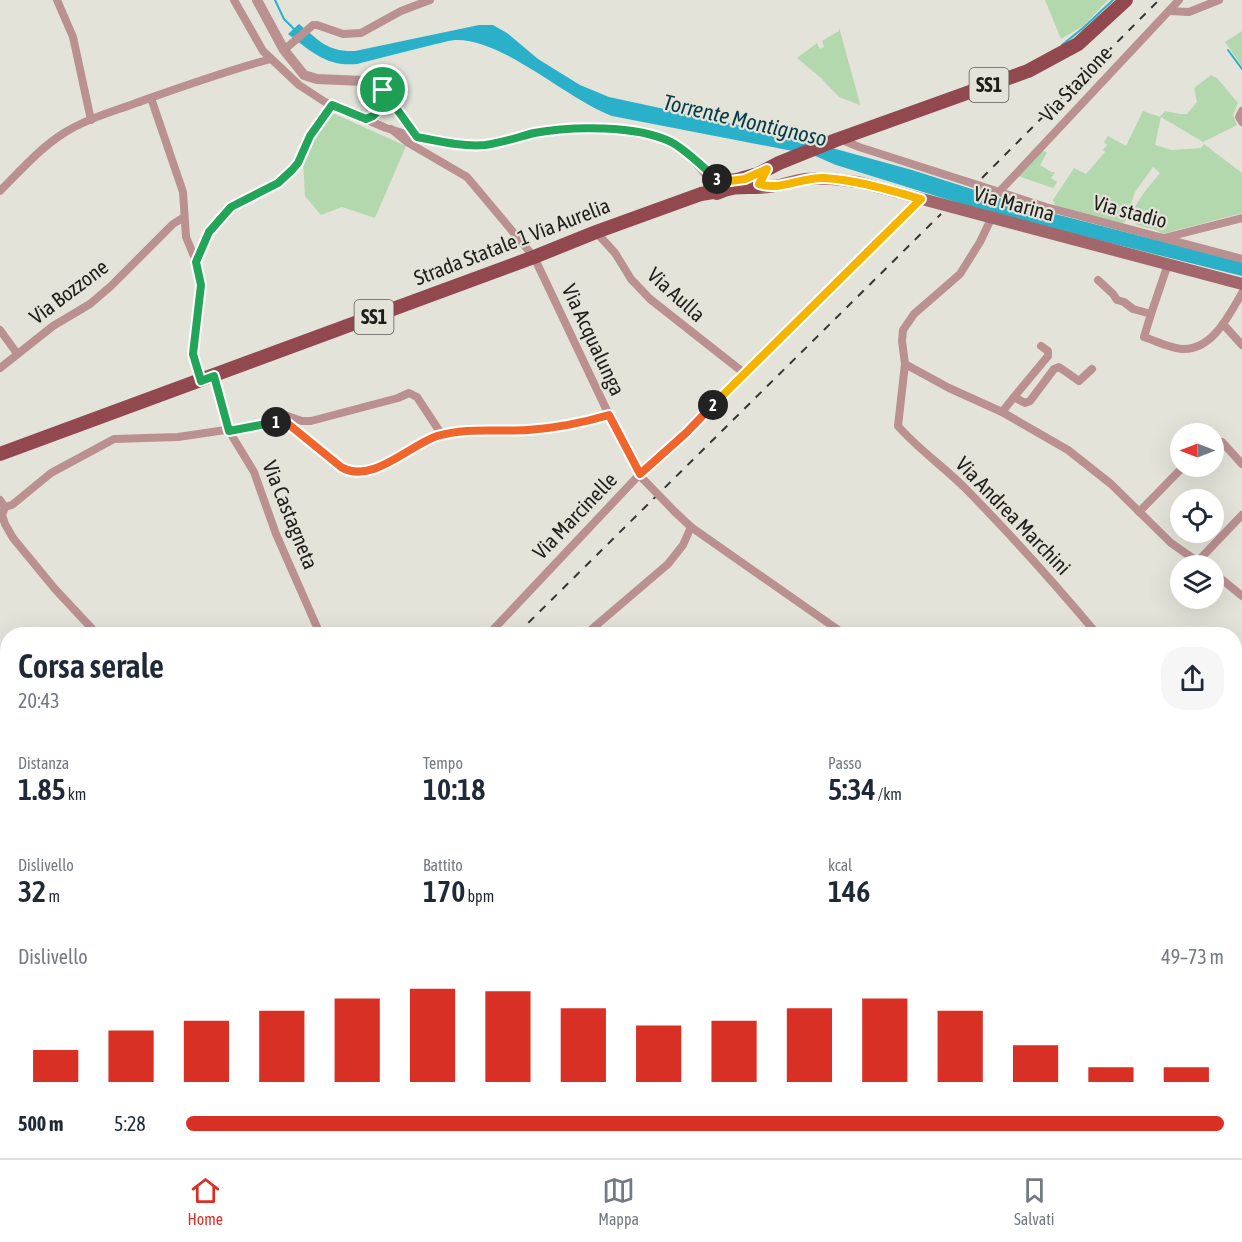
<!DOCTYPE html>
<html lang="it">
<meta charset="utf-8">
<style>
:root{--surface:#fff;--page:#f6f6f7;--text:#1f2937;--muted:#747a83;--line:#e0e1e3;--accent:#d93025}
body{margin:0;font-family:"Asap Condensed",sans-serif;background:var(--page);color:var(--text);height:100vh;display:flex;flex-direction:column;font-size:22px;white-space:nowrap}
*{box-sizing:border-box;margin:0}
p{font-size:20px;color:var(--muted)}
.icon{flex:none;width:33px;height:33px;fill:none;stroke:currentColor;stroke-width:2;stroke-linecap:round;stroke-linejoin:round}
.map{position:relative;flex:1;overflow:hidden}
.side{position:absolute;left:0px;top:627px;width:1242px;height:531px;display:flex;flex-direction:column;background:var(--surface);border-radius:24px 24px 0 0;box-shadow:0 6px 24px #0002}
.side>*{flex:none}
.needle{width:39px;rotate:270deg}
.tools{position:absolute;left:1170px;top:423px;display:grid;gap:12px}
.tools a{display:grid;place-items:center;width:54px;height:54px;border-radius:50%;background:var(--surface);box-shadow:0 6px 24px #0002;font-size:30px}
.pin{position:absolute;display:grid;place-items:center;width:51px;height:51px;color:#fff;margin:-26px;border:3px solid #fff;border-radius:50%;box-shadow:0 2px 6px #0007}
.km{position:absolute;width:30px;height:30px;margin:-15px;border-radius:50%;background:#222;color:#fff;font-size:16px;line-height:30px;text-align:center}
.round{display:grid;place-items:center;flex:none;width:63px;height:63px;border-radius:24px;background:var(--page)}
.summary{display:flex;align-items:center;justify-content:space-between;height:102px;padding:0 18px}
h1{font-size:33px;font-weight:600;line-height:45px}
.figures{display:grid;grid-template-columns:repeat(3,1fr);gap:9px;height:102px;padding:6px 18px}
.figures div{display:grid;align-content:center}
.figures b{font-size:30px;font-weight:600}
.figures small{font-size:16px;font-weight:400}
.figures p{font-size:16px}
.chart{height:168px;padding:12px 18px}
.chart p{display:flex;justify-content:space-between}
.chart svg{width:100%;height:108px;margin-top:6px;stroke:var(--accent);stroke-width:6}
ul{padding:0 18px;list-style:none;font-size:20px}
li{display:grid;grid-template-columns:96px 72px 1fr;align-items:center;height:45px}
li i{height:15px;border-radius:8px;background:var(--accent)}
.tab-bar{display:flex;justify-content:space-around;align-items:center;height:84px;border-top:2px solid var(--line);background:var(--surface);font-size:16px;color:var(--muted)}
.tab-bar a{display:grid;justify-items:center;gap:3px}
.tab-bar .on{color:var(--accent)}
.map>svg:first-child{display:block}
.green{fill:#b3d8ae}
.water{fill:#2ab0c8}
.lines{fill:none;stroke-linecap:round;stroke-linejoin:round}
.stream{stroke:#2ab0c8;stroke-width:2}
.minor{stroke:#ba9091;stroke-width:8}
.tertiary{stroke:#ba9091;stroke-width:10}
.secondary{stroke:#a3676b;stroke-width:12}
.primary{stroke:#91494f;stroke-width:14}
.rail{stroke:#353430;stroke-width:2;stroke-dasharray:8 8;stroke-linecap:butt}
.minor-bridge{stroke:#ba9091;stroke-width:8}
.split-1-casing{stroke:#fff;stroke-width:12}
.split-2-casing{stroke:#fff;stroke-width:12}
.split-3-casing{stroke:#fff;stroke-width:12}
.split-4-casing{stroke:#fff;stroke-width:12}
.split-1{stroke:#22a559;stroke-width:8}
.split-2{stroke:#f0652b;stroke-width:8}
.split-3{stroke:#f5b400;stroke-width:8}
.split-4{stroke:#22a559;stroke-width:8}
.labels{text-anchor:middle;stroke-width:4.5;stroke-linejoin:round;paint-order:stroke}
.shield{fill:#e4e3d9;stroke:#5a5954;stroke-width:1.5}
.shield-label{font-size:20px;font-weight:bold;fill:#1f1e1b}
.street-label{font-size:21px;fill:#1f1e1b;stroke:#e4e3d9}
.water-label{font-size:22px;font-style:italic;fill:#013c47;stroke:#e4e3d9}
</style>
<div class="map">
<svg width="1242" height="1158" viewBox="0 0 1242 1158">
<rect width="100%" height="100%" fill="#e4e3d9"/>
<g class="green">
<path d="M1045 0H1108L1083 26 1061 39Z"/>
<path d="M839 27 859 100 860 105 839 97 821 78 797 58 817 43 820 49 824 47 822 41 839 31Z"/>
<path d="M1242 31V66L1225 42Z"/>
<path d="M1211 75 1217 78 1238 103 1233 115 1237 125 1203 142 1161 117 1155 145 1171 150 1201 148 1204 144 1242 173V213L1162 234C1154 226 1144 230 1136 224 1122 215 1153 182 1160 173L1153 167 1135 192 1125 222 1122 223 1066 210 1055 205 1053 200 1055 197 1074 168 1086 174 1105 152 1103 150 1107 145 1104 142 1108 136 1126 146 1143 111 1160 117 1165 111 1180 114H1187L1197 102 1194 88Z"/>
<path d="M330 112 406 146 375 218 342 207 321 215 305 196 303 161 311 138Z"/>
<path d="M1042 150 1047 153 1040 165 1051 172H1055L1051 178 1057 182 1053 188 1018 176Z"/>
</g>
<path class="water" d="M299 24C320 41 327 52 355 51L479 25H493L507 33 538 59 580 85 609 97 785 135 912 170 1028 207 1242 262V276L991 213 836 165 813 155 612 116C565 98 502 38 455 40 446 41 437 44 428 46 404 52 380 58 357 64 326 67 311 51 288 34Z"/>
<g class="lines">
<g class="stream">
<path d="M275 0 284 19 294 29"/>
<path d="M1062 45 1083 28 1113 0"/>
<path d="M1228 50 1242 69"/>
<path d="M0 662 8 668"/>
<path d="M0 1094 8 1088"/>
<path d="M518 1150 541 1158"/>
</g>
<g class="minor">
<path d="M57 0 73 37 91 120"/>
<path d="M234 0 263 51 299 85 325 102 386 128 416 137"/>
<path d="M1170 11 1189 12 1219 0"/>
<path d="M284 50 313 25H317L343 34 361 33 401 11 430 0"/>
<path d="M151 98 183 192 186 237 199 268 201 285 193 354 201 381"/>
<path d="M1242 111 1239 117 1242 122"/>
<path d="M366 119 373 116 383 106V90"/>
<path d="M391 129 407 142 467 177 534 257 609 415 643 479"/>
<path d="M840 139 859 147 1046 207 1242 259"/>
<path d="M0 191C20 171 40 148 64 133 86 119 112 112 136 103 181 87 225 71 271 59"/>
<path d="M999 192 1179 0"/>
<path d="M991 219 980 242 960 274 914 314 903 330 902 341 905 364 898 426C918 449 944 467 965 488 1011 535 1055 584 1097 634"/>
<path d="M596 232 615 253 631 279 650 299 744 373"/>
<path d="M1164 238 1242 218"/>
<path d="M196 262 209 232 231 207 278 183 298 163 307 142 332 105"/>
<path d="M1098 280 1113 294 1117 300 1124 302 1133 309 1151 314 1144 337C1156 341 1172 349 1184 349 1213 349 1229 315 1242 293"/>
<path d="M1151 314 1168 264"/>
<path d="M1223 324 1242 345"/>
<path d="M0 330 16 352 19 353"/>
<path d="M905 364 949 388 1002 412 1068 450 1111 484 1171 543 1204 566"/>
<path d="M0 368 53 326 90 304 111 286 173 224 184 217"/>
<path d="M214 376 229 431 254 472 276 534 320 634"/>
<path d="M1014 397 1048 356V351L1041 346"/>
<path d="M1002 412 1014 397 1025 403 1030 401 1054 369 1059 367 1079 381 1092 369"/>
<path d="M279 413 302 421H311L398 398 409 393 417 397 442 435"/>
<path d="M1214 444 1217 442H1222L1242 464"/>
<path d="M0 500 5 507 12 505 51 473 114 439 178 437 280 422 287 423 341 467C371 485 408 446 437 436 467 427 497 432 528 430 556 428 582 423 609 415"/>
<path d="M5 507 2 515 5 524 13 538 55 589 97 634"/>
<path d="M675 512 691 527 844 634"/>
<path d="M1139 512 1181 469 1187 466"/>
<path d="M1198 561 1242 515"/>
<path d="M1214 573 1242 596"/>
<path d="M489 634 640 474 686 433 921 199"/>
<path d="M586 634 668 564 683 545 691 527"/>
<path d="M0 734 8 728"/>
<path d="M1234 829 1242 819"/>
<path d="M0 900 8 894"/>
<path d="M0 965 8 969"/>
<path d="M1234 1019 1242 1026"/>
<path d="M0 1114 8 1109"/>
<path d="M478 1150 510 1158"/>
<path d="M11 1158 19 1150"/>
<path d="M938 1158 947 1150"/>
</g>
<path class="tertiary" d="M257 0 284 50 304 75 317 79 364 81 380 85 416 137C438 141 463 147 485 145 503 143 520 136 538 133 575 127 635 125 669 141 687 149 701 166 712 182"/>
<path class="secondary" d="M754 188C773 189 787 182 805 179 822 177 840 180 858 182L1242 284"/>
<g class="primary">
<path d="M754 175 760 180 756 187C740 187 732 186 717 193L710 188 711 184 715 180C731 183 740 179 754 175Z"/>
<path d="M756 175 779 163 836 140 1028 71 1078 44 1126 0"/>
<path d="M0 454 534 257 596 232 701 194 713 192"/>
</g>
<g class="rail">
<path d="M982 178 1159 0"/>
<path d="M517 634 941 214"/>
<path d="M0 1145 8 1137"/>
</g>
<path class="minor-bridge" d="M645 481 675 512"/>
</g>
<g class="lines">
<g class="split-1-casing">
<path id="split-1" d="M276 422 229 431 214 376 201 381 193 354 201 285 196 262 209 232 231 207 278 183 292 170 298 163 310 136 332 105 366 119 373 116 383 106V90"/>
</g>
<g class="split-2-casing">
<path id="split-2" d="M276 422 287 423 341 467C371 485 408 446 437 436 467 427 497 432 528 430 556 428 582 423 609 415L640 474 686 433 713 405"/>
</g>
<g class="split-3-casing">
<path id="split-3" d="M713 405 921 199C889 190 857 180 824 178 802 177 781 191 759 184L767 169 745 179 722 182 717 179"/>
</g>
<g class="split-4-casing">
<path id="split-4" d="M383 90 417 137C438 141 463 147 485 145 502 143 518 137 534 133 571 126 637 125 671 142 688 151 702 167 717 179"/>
</g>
<use href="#split-1" class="split-1"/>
<use href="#split-2" class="split-2"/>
<use href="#split-3" class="split-3"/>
<use href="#split-4" class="split-4"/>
</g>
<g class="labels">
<g class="shield">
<rect x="969.5" y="68" width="39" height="34" rx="4.5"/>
<rect x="354.5" y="300" width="39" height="34" rx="4.5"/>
</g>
<g class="shield-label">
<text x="989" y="92">SS1</text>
<text x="374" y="324">SS1</text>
</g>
<g class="street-label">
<text transform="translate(1076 84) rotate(-47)" y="7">Via Stazione</text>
<text transform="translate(1014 204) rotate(15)" y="7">Via Marina</text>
<text transform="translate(1130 212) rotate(15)" y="7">Via stadio</text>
<text transform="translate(512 242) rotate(-21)" y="7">Strada Statale 1 Via Aurelia</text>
<text transform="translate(69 292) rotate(-37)" y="7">Via Bozzone</text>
<text transform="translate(676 295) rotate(42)" y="7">Via Aulla</text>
<text transform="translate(593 340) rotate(65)" y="7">Via Acqualunga</text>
<text transform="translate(290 515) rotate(68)" y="7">Via Castagneta</text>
<text transform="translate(575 516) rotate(-46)" y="7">Via Marcinelle</text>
<text transform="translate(1013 516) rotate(46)" y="7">Via Andrea Marchini</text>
</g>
<g class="water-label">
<text transform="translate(745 120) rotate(13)" y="8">Torrente Montignoso</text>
</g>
</g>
</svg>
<div class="tools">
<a><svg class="needle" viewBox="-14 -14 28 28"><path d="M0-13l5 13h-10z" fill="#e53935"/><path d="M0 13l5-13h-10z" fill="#747a83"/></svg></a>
<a><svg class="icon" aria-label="locate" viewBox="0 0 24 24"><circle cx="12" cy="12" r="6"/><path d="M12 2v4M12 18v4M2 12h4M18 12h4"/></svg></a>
<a><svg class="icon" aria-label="layers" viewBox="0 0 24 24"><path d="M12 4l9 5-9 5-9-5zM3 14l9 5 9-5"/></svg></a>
</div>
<div class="pin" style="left:383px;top:90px;background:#1e9e55"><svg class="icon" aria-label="arrive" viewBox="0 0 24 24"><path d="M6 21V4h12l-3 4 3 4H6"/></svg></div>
<b class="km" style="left:276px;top:422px">1</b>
<b class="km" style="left:713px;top:405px">2</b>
<b class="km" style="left:717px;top:179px">3</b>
<section class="side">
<div class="summary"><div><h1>Corsa serale</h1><p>20:43</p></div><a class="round"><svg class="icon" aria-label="share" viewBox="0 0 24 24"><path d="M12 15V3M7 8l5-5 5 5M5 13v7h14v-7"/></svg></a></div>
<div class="figures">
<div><p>Distanza</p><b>1.85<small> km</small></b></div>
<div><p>Tempo</p><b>10:18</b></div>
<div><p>Passo</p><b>5:34<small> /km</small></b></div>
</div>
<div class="figures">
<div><p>Dislivello</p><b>32<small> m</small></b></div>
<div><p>Battito</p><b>170<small> bpm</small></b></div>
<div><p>kcal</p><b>146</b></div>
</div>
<div class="chart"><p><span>Dislivello</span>49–73 m</p>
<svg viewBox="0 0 160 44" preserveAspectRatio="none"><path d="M5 44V31M15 44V23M25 44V19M35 44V15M45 44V10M55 44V6M65 44V7M75 44V14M85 44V21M95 44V19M105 44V14M115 44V10M125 44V15M135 44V29M145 44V38M155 44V38"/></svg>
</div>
<ul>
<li><b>500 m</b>5:28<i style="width:100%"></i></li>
</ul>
</section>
</div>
<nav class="tab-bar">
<a class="on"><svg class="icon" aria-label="home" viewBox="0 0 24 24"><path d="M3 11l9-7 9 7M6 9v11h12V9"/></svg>Home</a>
<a><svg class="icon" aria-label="map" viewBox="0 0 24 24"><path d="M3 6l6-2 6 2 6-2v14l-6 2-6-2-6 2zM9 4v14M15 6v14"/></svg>Mappa</a>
<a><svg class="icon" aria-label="saved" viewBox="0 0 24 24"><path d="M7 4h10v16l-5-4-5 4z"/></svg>Salvati</a>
</nav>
